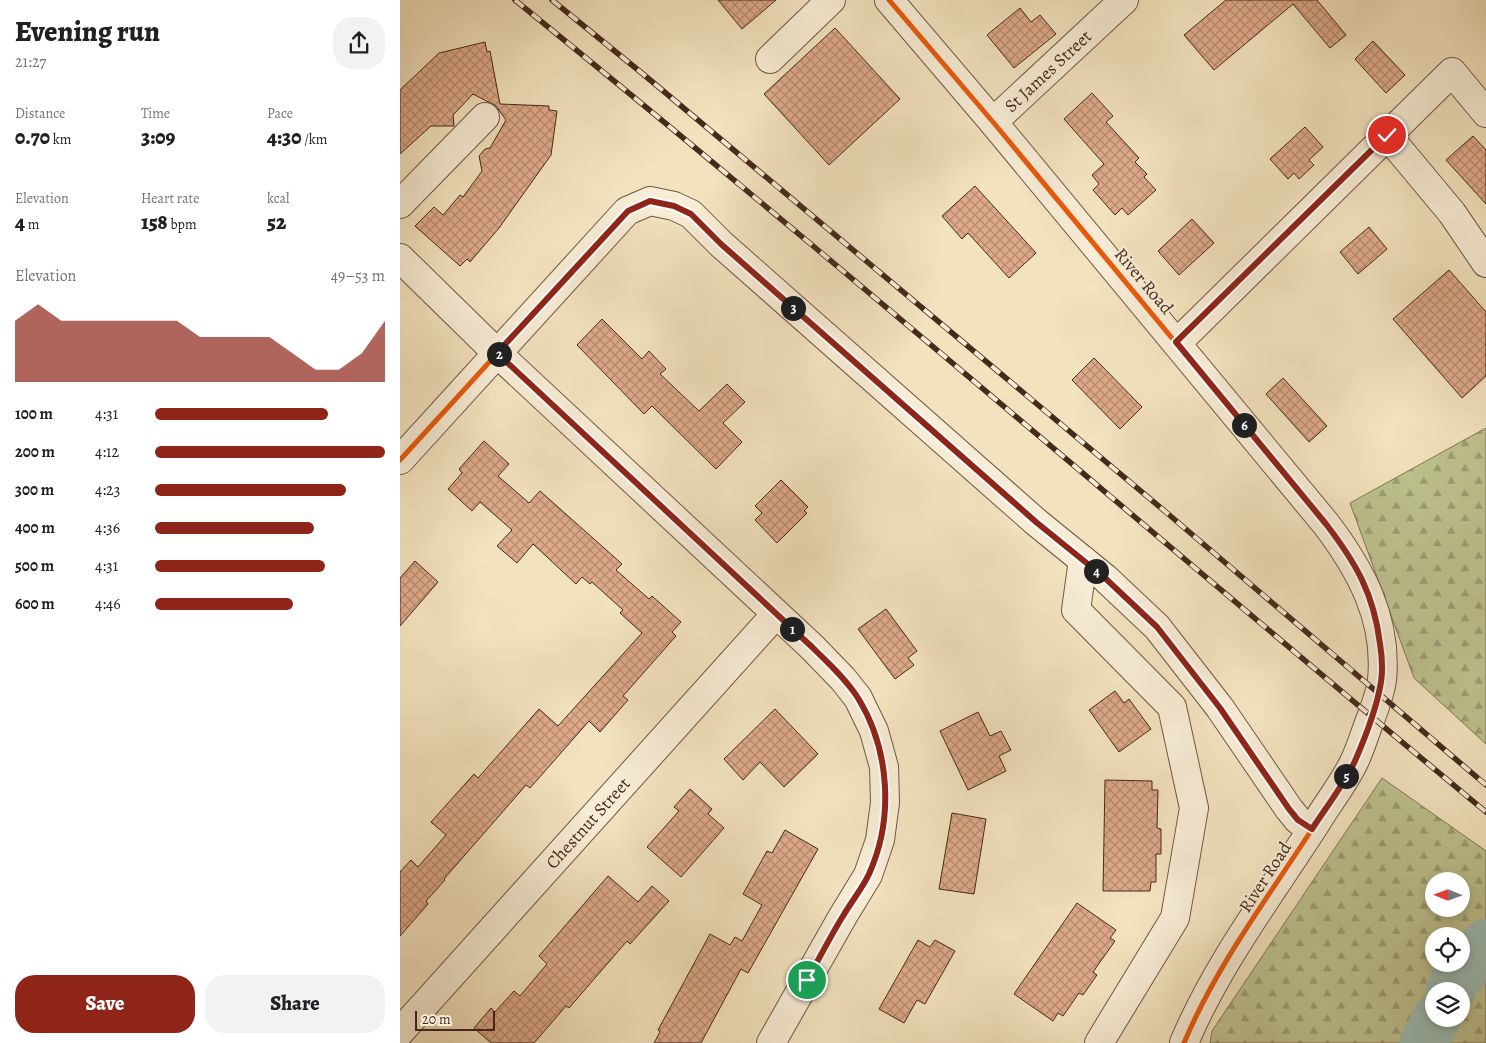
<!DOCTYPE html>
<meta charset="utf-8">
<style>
:root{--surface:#fff;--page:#f2f2f2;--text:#202124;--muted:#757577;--accent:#8f2418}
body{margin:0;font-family:Alegreya,serif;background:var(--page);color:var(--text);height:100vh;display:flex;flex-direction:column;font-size:19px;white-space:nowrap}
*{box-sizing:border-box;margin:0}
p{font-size:16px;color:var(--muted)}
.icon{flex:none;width:28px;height:28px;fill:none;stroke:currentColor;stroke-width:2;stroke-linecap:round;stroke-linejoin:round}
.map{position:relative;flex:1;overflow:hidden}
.sheet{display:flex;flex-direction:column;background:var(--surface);width:400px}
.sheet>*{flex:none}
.needle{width:32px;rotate:271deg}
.buttons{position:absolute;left:1025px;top:872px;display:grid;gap:10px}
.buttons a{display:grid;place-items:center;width:45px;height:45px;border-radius:50%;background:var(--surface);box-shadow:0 2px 8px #0003;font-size:25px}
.scale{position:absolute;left:15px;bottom:12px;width:80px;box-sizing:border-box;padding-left:5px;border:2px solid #45291c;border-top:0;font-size:14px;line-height:18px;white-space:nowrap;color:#45291c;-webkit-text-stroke:4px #f7ecd5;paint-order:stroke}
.pin{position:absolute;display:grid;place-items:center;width:42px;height:42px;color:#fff;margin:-21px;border:2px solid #fff;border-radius:50%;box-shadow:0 1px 5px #0007}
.km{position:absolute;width:25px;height:25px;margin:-12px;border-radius:50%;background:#222;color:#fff;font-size:14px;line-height:25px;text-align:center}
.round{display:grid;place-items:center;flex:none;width:52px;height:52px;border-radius:20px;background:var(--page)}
.headline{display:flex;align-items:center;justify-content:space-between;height:85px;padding:0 15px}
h1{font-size:28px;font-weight:800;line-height:38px}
.metrics{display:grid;grid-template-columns:repeat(3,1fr);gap:8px;height:85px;padding:5px 15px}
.metrics div{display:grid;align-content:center}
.metrics b{font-size:21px;font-weight:800}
.metrics small{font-size:14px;font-weight:400}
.metrics p{font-size:14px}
.chart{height:140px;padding:10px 15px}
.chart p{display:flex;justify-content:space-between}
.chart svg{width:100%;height:90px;margin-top:5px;fill:var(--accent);opacity:.7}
.action{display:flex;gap:10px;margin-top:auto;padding:10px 15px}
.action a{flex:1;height:58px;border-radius:20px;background:var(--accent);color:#fff;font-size:20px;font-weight:800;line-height:58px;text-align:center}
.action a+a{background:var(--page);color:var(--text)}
ul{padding:0 15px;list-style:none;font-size:16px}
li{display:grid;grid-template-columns:80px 60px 1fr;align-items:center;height:38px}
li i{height:12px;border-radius:6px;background:var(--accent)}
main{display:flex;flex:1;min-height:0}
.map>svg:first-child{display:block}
.forest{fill:url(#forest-firs);stroke:#817656;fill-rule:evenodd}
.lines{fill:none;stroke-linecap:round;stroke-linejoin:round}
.river{stroke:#9bbdb4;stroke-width:49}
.building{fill:url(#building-cross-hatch);stroke:#45291c}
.minor-casing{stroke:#705744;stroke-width:30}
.minor{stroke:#f7ecd5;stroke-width:28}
.rail-casing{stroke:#45291c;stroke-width:5.5}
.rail{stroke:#f7ecd5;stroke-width:4;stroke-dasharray:11;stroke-linecap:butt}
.cycleway-casing{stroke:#f7ecd5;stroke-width:8}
.cycleway{stroke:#e8590c;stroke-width:5}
.route-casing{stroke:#fff;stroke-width:10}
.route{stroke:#8f2418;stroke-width:6}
.labels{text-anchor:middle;stroke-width:4;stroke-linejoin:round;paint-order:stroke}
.street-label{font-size:18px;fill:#45291c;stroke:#f7ecd5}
</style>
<main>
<section class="sheet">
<div class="headline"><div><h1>Evening run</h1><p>21:27</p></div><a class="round"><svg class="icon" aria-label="share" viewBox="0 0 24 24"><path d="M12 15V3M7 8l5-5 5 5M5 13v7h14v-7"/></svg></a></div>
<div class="metrics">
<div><p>Distance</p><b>0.70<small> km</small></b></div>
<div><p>Time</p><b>3:09</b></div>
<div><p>Pace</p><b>4:30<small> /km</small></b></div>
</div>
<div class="metrics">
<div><p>Elevation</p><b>4<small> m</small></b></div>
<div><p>Heart rate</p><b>158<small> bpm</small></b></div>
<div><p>kcal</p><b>52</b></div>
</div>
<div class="chart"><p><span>Elevation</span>49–53 m</p>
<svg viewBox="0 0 160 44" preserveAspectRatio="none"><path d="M0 44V14L10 6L20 14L30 14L40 14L50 14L60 14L70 14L80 22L90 22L100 22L110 22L120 30L130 38L140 38L150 30L160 14V44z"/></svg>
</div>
<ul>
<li><b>100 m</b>4:31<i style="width:75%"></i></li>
<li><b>200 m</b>4:12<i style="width:100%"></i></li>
<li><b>300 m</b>4:23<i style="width:83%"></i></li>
<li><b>400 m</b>4:36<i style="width:69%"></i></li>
<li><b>500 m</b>4:31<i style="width:74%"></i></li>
<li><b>600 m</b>4:46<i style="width:60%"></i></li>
</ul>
<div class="action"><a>Save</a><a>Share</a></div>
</section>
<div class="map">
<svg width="1086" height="1043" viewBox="0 0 1086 1043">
<defs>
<pattern id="forest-firs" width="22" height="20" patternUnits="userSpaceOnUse" patternTransform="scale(1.25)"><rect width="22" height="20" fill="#bdc28f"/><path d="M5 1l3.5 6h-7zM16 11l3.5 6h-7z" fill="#9b9e74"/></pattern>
<pattern id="building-cross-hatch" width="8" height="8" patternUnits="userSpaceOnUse" patternTransform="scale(1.25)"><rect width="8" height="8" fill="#dea98a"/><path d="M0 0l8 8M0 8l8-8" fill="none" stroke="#b68a70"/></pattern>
</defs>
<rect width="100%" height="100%" fill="#f2e2be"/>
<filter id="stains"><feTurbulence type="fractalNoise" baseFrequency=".004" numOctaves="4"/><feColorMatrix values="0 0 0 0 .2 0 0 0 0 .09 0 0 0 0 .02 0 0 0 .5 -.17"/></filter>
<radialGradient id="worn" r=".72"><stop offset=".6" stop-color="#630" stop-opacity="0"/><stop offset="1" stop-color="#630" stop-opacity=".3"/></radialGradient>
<g class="forest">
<path d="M1086 428V744L1014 678 950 503Z"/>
<path d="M982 778 1086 851V1043H810L812 1031ZM1061 881V909H1034V881ZM1061 936V964H1034V936ZM1061 991V1019H1034V991Z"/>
</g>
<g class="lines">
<g class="river">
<path d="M1050 991 1055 981 1086 943"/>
<path d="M1024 1043 1036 1019"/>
</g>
</g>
<g class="building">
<path d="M318 0H376L342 29Z"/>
<path d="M826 0H917L946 35 930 48 893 4 814 70 784 35Z"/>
<path d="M620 8 631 22 640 15 656 34 614 68 587 35Z"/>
<path d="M435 28 500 99 429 165 364 94Z"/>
<path d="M973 41 1005 75 986 93 955 59Z"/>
<path d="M85 42 87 52 90 51 100 104 149 106V110L157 111 151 155 99 228 70 262 67 259 60 266 15 226 34 207 43 215 60 195 63 197 82 171 79 156 85 149 90 148 106 120 96 106 73 94 53 115 54 126H31L0 154V90L39 53Z"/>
<path d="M692 93 713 116 706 122 739 158 735 162 747 174 744 177 756 190 728 215 722 208 715 215 693 190 699 184 692 175 704 164 664 119Z"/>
<path d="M905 127 923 147 909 160 914 165 899 179 894 173 888 179 870 159Z"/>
<path d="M1073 136 1086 150V204L1046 160Z"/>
<path d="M575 186 636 253 609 278 568 233 562 239 542 216Z"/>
<path d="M792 219 814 243 779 275 758 251Z"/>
<path d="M969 227 987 249 958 274 940 252Z"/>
<path d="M1049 270 1086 312V376L1062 398 993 319Z"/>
<path d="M202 319 242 359 249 351 266 369 260 374 299 411 327 384 345 402 323 423 342 442 316 469 252 406 244 414 177 345Z"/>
<path d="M694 358 742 407 720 429 672 380Z"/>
<path d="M883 378 927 426 909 442 866 394Z"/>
<path d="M84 441 109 464 98 476 129 503 140 491 222 564 216 570 249 599 252 596 281 622 272 632 276 636 223 696 228 700 200 732 189 721 130 788 126 785 44 879 45 880 26 901 28 904 0 936V872L11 860 18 867 46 835 31 822 74 774 78 778 139 709 158 726 242 633 220 613 223 610 192 582 190 584 182 577 176 584 133 544 117 563 97 546 112 530 80 502 72 511 48 489 62 473 59 469Z"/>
<path d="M381 480 408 507 404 511 407 513 377 543 355 520 362 513 355 506Z"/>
<path d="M15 561 38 582 0 626V578Z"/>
<path d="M486 609 517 651 508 658 514 665 495 679 458 629Z"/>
<path d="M715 691 724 703 729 699 751 729 719 752 689 710Z"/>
<path d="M375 709 418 754 384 787 360 762 343 780 324 759Z"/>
<path d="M578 712 590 736 601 731 611 750 599 756 606 771 568 790 540 731Z"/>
<path d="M705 780 752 781V790H758L757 828 761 829V854H756V882H751L750 891H703Z"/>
<path d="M290 789 312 809 308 814 324 828 281 877 247 847 279 811 274 807Z"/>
<path d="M552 813 586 819 574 894 539 889Z"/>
<path d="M385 830 418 849 348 973 341 969 301 1043H254L260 1032 258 1030 310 934 330 945 335 937 342 941 362 905 343 894 367 851 372 853Z"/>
<path d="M208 876 238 902 252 886 269 901 230 944 227 941 169 1008 166 1006 134 1043H91L74 1028 91 1008 95 1012 114 991 120 996 147 964 139 956Z"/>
<path d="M677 903 716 930 710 938 715 941 693 972 697 975 683 995 679 993 663 1016 658 1013 653 1021 614 994Z"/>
<path d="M518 940 530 947 535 940 555 951 525 1004 517 1000 504 1023 479 1009Z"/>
</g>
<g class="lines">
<g class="minor-casing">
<g id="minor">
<path d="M489 0 593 122 926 524C961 570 988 620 982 680 980 694 974 710 969 723 964 736 960 750 954 762 944 783 928 803 916 823 870 895 817 964 784 1043"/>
<path d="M370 59 431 0"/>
<path d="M593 122 724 0"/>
<path d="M987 135 1052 213 1086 263"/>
<path d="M0 204 85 117"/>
<path d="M0 258 97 353 412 647 443 679 458 698 474 731 484 767 485 803 480 840 468 875 443 916 371 1043"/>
<path d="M777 343 1052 72 1086 113"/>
<path d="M0 460 227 211 250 201 274 206 291 214 321 244 636 522 705 578 757 627 820 708 889 809 898 820 912 829"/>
<path d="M683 560 676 610 772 707 794 808 775 918 699 1043"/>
<path d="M0 1032 376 614"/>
</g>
</g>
<use href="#minor" class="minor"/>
<g class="rail-casing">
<g id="rail">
<path d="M115 0C443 266 761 542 1086 812"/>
<path d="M152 0 243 74 767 513 1086 785"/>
</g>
</g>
<use href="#rail" class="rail"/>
<g class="cycleway-casing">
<g id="cycleway">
<path d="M489 0 593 122 926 524C961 570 988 620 982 680 980 694 974 710 969 723 964 736 960 750 954 762 944 783 928 803 916 823 870 895 817 964 784 1043"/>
<path d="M0 460 227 211 250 201 274 206 291 214 321 244 636 522 705 578 757 627 820 708 889 809 898 820 912 829"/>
</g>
</g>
<use href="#cycleway" class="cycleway"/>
</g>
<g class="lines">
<g class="route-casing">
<path id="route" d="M407 980C419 959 430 937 443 916 451 902 462 889 469 874 494 819 490 750 458 698 446 679 428 663 412 647L97 353 228 211 250 201 274 206 291 214 321 244 636 522 705 578 757 627 820 708 889 809 898 820 912 829C925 809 945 783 955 761 965 738 977 707 981 682 983 669 982 656 980 644 974 594 956 563 926 524L776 342 987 135"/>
</g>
<use href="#route" class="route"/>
</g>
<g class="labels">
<g class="street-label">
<text transform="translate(648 71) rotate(-43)" y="6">St James Street</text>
<text transform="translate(744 281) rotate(50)" y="6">River Road</text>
<text transform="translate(188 823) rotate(-48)" y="6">Chestnut Street</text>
<text transform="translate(865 877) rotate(-57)" y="6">River Road</text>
</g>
</g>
<rect width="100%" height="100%" filter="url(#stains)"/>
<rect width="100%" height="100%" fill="url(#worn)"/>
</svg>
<div class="buttons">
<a><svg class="needle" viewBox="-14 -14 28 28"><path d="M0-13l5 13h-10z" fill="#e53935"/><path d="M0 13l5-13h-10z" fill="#757577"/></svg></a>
<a><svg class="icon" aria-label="locate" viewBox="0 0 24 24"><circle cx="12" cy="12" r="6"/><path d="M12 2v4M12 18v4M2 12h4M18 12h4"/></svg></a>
<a><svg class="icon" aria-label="layers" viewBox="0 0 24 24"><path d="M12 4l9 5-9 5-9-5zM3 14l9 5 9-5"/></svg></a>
</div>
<div class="scale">20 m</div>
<div class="pin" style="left:407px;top:980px;background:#1e9e55"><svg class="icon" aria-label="arrive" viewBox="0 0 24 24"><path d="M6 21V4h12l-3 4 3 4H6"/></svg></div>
<div class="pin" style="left:987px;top:135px;background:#d93025"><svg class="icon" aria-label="check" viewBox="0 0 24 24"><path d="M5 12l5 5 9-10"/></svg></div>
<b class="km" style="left:392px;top:629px">1</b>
<b class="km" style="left:99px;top:354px">2</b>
<b class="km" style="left:393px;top:308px">3</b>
<b class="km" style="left:696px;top:571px">4</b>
<b class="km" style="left:946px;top:776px">5</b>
<b class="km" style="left:844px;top:425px">6</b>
</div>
</main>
